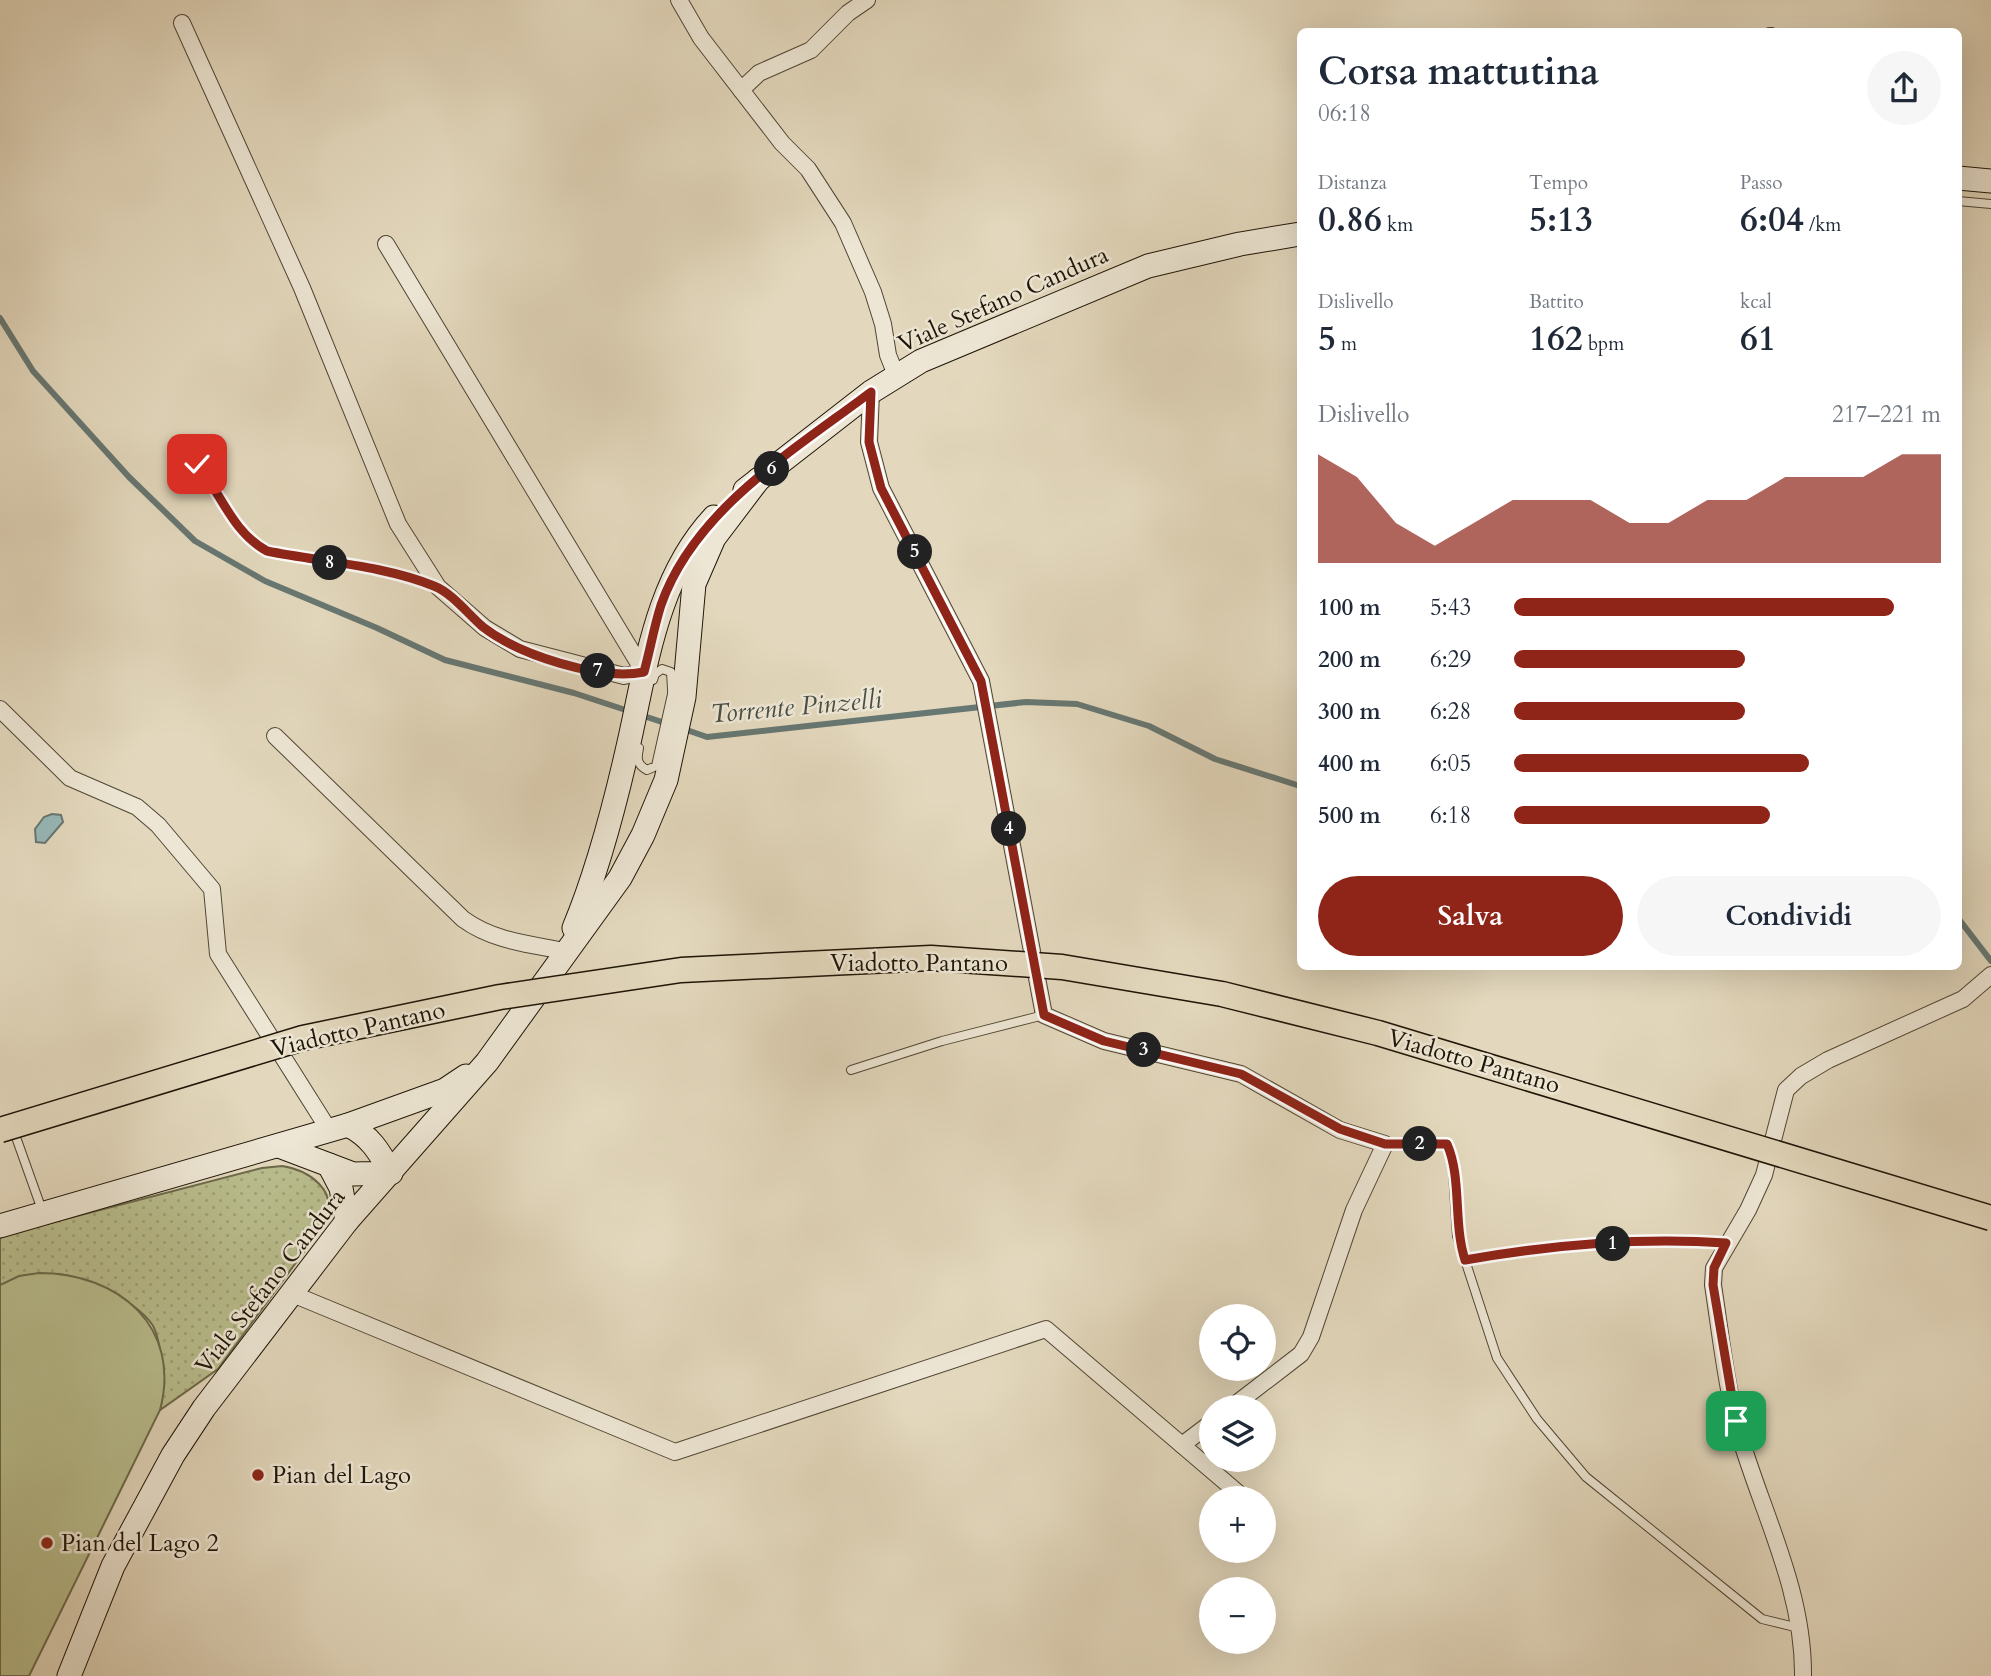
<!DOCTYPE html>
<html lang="it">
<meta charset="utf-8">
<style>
:root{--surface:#fff;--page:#f6f6f7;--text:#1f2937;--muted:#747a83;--accent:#8f2418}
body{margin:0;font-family:Cardo,serif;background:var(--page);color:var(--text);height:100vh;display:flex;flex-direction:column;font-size:26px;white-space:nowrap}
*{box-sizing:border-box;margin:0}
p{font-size:23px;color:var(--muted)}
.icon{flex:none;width:38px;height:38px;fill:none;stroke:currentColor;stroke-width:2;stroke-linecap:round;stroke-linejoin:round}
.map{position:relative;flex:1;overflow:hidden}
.side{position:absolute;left:1297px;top:28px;width:665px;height:942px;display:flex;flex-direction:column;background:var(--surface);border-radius:10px;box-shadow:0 7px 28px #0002}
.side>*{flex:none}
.buttons{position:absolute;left:1199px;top:1304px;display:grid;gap:14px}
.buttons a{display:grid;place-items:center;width:77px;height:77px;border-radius:50%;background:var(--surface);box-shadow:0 7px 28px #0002;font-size:35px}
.pin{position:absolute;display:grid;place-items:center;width:60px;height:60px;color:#fff;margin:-30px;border-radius:14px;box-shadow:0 4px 10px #0006}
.km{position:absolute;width:35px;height:35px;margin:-18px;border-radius:50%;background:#222;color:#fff;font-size:19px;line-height:35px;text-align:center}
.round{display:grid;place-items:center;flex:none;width:74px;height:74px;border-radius:37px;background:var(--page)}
.summary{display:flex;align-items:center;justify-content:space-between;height:119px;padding:0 21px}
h1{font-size:38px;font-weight:800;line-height:52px}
.stats{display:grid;grid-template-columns:repeat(3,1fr);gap:10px;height:119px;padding:7px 21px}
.stats div{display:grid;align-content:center}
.stats b{font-size:35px;font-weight:800}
.stats small{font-size:19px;font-weight:400}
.stats p{font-size:19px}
.chart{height:196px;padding:14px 21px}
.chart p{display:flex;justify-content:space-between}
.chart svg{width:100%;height:126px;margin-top:7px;fill:var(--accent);opacity:.7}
.primary-button{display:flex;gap:14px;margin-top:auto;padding:14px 21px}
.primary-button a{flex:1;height:80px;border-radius:42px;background:var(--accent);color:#fff;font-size:28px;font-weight:800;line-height:80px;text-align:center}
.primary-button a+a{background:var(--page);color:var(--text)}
ul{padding:0 21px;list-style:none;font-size:23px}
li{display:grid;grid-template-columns:112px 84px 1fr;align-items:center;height:52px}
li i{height:18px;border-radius:9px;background:var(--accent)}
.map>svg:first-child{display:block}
.grass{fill:url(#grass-dots);stroke:#6c694a;stroke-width:2}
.garden{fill:#b9bd8d;stroke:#6c694a;stroke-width:2}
.water{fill:#97b8b9;stroke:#677772;stroke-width:2}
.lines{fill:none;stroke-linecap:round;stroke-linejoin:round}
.stream{stroke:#677772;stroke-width:6}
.lane-casing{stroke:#504634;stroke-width:10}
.street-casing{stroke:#504634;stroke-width:18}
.secondary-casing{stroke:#1f1507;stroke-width:25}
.lane{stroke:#ede6d4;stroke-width:8}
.street{stroke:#ede6d4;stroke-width:16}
.secondary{stroke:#ede6d4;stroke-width:23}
.primary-bridge-casing{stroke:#1f1507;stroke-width:27;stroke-linecap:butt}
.primary-bridge{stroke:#e3d8bd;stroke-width:24}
.route-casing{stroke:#fff;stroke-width:14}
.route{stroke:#8f2418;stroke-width:9}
.poi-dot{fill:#8f2418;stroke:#ede6d4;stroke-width:2.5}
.labels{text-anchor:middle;stroke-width:5;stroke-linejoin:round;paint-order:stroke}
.street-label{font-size:24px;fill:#1f1507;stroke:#ede6d4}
.poi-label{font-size:24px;fill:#1f1507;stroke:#ede6d4;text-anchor:start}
.water-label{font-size:26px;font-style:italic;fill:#494e45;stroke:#ede6d4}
</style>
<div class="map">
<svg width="1991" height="1676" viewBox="0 0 1991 1676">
<defs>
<pattern id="grass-dots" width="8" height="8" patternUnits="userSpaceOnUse" patternTransform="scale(1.75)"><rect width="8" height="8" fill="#b9bd8d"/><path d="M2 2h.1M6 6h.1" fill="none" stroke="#9fa278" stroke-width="1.8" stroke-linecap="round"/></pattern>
</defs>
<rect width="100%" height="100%" fill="#e3d8bd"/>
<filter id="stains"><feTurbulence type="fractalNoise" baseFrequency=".00286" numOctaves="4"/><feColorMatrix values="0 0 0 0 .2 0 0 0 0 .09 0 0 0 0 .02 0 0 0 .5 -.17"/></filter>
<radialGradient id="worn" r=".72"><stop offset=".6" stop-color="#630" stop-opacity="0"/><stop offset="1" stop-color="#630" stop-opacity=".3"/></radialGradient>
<path class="grass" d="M282 1166C309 1170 340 1191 325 1223L218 1369 160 1410C166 1387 163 1353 155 1330 146 1305 79 1272 53 1274 36 1275 17 1281 0 1285V1236L262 1168Z"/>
<path class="garden" d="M39 1273C119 1273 182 1327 160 1410L29 1676H0V1285L19 1276Z"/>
<path class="water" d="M52 814 61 815 63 822 45 843 36 842 35 829 44 817Z"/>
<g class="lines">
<g class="stream">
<path d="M0 318 33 371 129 477 195 541 265 581 377 628 445 660 574 693 668 724"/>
<path d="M681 728 707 737 1026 702 1077 704 1149 726 1215 759 1300 786"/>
<path d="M1958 918 1991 961"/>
</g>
<g class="lane-casing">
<g id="lane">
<path d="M1769 32H1772"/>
<path d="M1958 201 1991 204"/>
<path d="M183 454C221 480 226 529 267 551L408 576 434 586"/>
<path d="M653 680 655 674 662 669 671 672 673 707"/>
<path d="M639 748C637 758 636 764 647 770L656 766 672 694"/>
<path d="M851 1070 942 1041 1044 1015"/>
<path d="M17 1140 42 1210"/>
<path d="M1385 1144H1447L1452 1156 1457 1236 1465 1260 1497 1358 1537 1419 1586 1477 1762 1619 1799 1628"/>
<path d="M1465 1260C1550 1245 1640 1236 1726 1243"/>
</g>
</g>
<g class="street-casing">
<g id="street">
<path d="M679 0 701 38 782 143 808 169 843 223 873 292 883 324 888 355 896 375"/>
<path d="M182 23 302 288 398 524 438 587 485 628 520 649 624 676 644 672 386 244"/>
<path d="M741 90 759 73 811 50 848 13 867 0"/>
<path d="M871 392 869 442 881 488 981 681 1044 1015 1104 1041 1241 1074 1340 1130 1385 1144 1354 1210 1311 1337 1301 1354 1232 1407"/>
<path d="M0 709 70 778 137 807 158 825 212 889 218 954 329 1130"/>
<path d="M275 736 463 919C493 941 529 944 564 951"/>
<path d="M290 1293 675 1452 1046 1329 1244 1498"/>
<path d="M1182 1445 1211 1423"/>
<path d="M1803 1676C1804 1587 1759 1507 1736 1423 1725 1378 1720 1330 1713 1285L1714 1268 1748 1210 1764 1175 1786 1090 1801 1076 1828 1060 1963 999 1991 975"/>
</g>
</g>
<g class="secondary-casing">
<g id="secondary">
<path d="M1958 178 1991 181"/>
<path d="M745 490 871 392 921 361 1148 266 1240 244 1300 234"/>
<path d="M574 928C599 868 616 801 630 738 647 661 658 577 714 517"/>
<path d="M279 1146 353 1174 391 1173C379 1151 370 1136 348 1125"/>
<path d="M329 1165 341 1188 347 1221"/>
<path d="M0 1226 348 1125 445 1090 466 1076"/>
<path d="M69 1676 113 1566 173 1455 204 1408 347 1221 487 1062 620 878 643 835 666 780 684 697 694 584 714 538 758 480"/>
</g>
</g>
<use href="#lane" class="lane"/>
<use href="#street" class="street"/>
<use href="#secondary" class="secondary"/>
<g class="primary-bridge-casing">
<path id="primary-bridge" d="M0 1130 303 1038 500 997 681 970 931 958 1062 967 1222 994 1378 1033 1991 1218"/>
</g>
<use href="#primary-bridge" class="primary-bridge"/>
</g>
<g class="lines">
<g class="route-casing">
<path id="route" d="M197 464C221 493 232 532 267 551 321 562 382 565 434 586 452 593 468 614 483 627 519 655 600 681 644 672 650 650 654 627 661 605 694 510 794 450 871 392L869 442 881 488 981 681 1044 1015 1104 1041 1241 1074 1340 1129 1385 1144H1447C1462 1178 1453 1223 1465 1260 1550 1245 1640 1237 1726 1243L1714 1268 1713 1285 1736 1421"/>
</g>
<use href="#route" class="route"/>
</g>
<g class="poi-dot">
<circle cx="258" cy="1475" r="7"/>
<circle cx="47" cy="1543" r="7"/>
</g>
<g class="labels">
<g class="street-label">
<text transform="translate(1003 299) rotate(-24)" y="8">Viale Stefano Candura</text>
<text x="919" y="971">Viadotto Pantano</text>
<text transform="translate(358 1029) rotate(-13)" y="8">Viadotto Pantano</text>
<text transform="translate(1474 1061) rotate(16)" y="8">Viadotto Pantano</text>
<text transform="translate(270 1281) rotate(-52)" y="8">Viale Stefano Candura</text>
</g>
<g class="poi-label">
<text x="272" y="1483">Pian del Lago</text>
<text x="61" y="1551">Pian del Lago 2</text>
</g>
<g class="water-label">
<text transform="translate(796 706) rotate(-5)" y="9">Torrente Pinzelli</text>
</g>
</g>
<rect width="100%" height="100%" filter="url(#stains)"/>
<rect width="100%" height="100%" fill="url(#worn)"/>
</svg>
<div class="buttons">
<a><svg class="icon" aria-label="locate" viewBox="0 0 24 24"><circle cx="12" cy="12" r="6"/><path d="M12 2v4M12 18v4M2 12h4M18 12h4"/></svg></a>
<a><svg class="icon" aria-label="layers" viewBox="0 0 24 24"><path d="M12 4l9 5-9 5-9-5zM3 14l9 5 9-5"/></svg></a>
<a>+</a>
<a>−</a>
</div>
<div class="pin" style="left:1736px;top:1421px;background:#1e9e55"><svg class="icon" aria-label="arrive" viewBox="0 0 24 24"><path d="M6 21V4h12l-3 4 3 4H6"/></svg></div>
<div class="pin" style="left:197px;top:464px;background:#d93025"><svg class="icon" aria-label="check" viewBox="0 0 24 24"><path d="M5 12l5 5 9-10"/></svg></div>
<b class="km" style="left:1613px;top:1244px">1</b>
<b class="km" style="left:1420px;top:1144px">2</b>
<b class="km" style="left:1144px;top:1050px">3</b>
<b class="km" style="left:1009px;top:829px">4</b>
<b class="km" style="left:915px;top:552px">5</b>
<b class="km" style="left:772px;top:469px">6</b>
<b class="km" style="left:598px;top:671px">7</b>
<b class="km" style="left:330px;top:563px">8</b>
<section class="side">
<div class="summary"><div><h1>Corsa mattutina</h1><p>06:18</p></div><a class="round"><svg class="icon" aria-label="share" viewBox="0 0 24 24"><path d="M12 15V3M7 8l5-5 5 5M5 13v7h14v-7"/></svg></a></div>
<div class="stats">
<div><p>Distanza</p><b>0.86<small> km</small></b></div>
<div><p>Tempo</p><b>5:13</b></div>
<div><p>Passo</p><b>6:04<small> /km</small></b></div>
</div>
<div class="stats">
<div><p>Dislivello</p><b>5<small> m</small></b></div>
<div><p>Battito</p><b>162<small> bpm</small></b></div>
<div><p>kcal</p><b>61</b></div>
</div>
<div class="chart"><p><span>Dislivello</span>217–221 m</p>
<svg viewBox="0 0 160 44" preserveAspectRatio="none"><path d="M0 44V6L10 14L20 30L30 38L40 30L50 22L60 22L70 22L80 30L90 30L100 22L110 22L120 14L130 14L140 14L150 6L160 6V44z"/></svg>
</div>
<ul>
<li><b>100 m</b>5:43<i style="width:89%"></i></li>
<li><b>200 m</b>6:29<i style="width:54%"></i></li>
<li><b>300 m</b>6:28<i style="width:54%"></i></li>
<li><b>400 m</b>6:05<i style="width:69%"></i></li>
<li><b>500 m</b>6:18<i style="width:60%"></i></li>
</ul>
<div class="primary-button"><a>Salva</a><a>Condividi</a></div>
</section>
</div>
